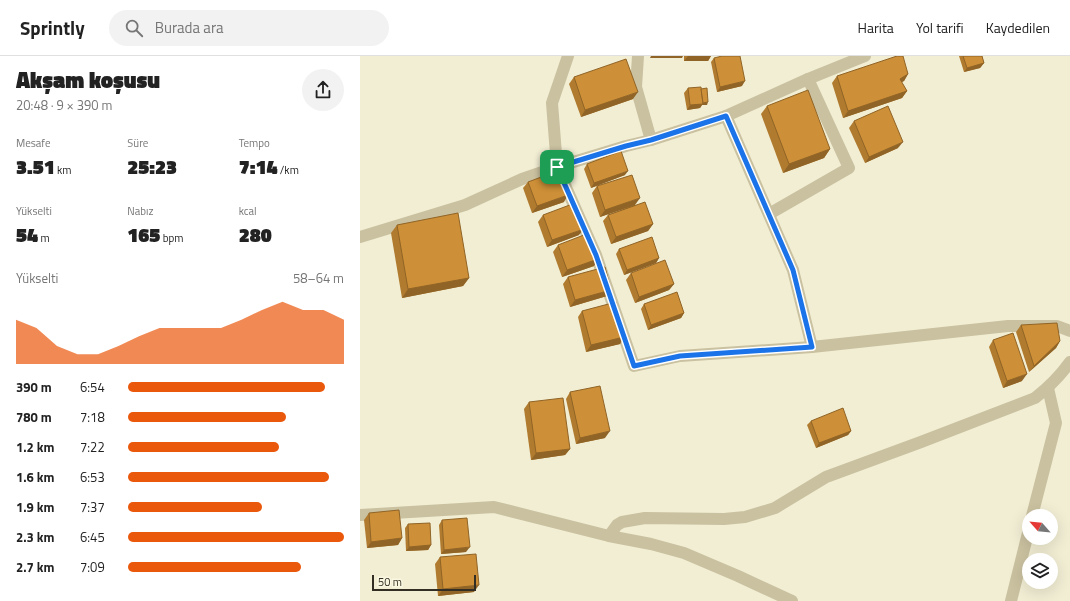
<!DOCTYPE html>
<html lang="tr">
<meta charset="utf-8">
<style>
:root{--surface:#fff;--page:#f2f2f2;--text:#222;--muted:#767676;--line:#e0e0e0;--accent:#ea580c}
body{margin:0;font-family:"Titillium Web",sans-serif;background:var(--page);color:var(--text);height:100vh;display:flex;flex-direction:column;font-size:15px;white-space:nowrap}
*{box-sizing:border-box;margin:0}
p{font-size:13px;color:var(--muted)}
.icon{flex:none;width:22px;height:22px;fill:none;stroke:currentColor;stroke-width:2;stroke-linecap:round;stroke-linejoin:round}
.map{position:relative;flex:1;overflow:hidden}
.sheet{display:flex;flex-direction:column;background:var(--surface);width:360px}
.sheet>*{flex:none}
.needle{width:26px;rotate:297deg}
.tools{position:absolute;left:662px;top:453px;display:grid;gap:8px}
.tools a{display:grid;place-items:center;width:36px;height:36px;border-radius:50%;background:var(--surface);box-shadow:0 4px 16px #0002;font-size:20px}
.scale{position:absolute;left:12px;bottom:10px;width:104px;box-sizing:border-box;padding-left:4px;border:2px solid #332e24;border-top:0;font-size:11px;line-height:14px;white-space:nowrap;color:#332e24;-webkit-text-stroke:3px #f9f7e0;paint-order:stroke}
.pin{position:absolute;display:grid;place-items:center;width:34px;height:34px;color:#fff;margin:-17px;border-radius:8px;box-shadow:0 2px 6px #0006}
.round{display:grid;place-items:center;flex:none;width:42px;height:42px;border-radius:21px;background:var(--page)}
.summary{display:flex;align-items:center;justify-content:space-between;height:68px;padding:0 16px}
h1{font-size:22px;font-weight:800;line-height:30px}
.figures{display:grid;grid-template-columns:repeat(3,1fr);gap:6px;height:68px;padding:4px 16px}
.figures div{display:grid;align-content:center}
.figures b{font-size:20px;font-weight:800}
.figures small{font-size:11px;font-weight:400}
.figures p{font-size:11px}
.chart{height:112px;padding:8px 16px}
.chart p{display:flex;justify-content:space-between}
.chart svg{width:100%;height:72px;margin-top:4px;fill:var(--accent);opacity:.7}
ul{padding:0 16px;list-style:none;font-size:13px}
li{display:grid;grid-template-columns:64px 48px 1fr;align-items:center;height:30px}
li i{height:10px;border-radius:5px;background:var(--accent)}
header{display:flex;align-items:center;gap:24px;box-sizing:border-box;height:56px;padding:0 20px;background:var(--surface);border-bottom:1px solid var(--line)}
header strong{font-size:19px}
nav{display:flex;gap:22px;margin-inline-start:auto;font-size:14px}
.search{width:280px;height:36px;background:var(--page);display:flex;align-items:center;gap:10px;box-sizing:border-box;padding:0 14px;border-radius:22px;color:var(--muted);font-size:15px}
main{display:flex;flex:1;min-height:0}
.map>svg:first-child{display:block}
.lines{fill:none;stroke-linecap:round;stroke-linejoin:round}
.minor{stroke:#cac1a0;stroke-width:12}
.wall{fill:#b07b2f}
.shaded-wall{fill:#906426}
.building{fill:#cd8f37;stroke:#906426}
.route-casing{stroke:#fff;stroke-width:8}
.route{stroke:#1a73e8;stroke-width:5}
</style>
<header>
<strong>Sprintly</strong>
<div class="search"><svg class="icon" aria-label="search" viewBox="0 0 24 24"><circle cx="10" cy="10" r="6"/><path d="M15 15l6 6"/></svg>Burada ara</div>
<nav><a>Harita</a><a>Yol tarifi</a><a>Kaydedilen</a></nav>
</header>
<main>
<section class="sheet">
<div class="summary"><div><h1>Akşam koşusu</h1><p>20:48 · 9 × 390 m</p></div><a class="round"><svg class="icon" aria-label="share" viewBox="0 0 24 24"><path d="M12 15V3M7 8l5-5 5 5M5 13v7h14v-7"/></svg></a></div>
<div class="figures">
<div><p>Mesafe</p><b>3.51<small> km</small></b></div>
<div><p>Süre</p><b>25:23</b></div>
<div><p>Tempo</p><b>7:14<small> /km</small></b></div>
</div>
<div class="figures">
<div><p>Yükselti</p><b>54<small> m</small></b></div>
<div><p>Nabız</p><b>165<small> bpm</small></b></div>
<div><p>kcal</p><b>280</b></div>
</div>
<div class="chart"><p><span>Yükselti</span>58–64 m</p>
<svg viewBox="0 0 160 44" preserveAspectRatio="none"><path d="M0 44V17L10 22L20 33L30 38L40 38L50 33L60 27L70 22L80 22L90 22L100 22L110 17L120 11L130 6L140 11L150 11L160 17V44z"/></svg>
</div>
<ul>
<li><b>390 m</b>6:54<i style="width:91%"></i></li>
<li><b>780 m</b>7:18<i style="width:73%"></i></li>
<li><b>1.2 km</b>7:22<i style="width:70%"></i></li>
<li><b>1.6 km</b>6:53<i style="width:93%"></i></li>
<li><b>1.9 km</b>7:37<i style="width:62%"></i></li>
<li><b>2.3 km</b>6:45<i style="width:100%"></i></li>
<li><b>2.7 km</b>7:09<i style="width:80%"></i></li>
</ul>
</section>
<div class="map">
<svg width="710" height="545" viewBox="0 0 710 545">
<rect width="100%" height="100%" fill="#f2eed4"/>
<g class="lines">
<g class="minor">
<path d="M208 0 192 47 197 111 236 199 274 310 320 300 452 291 648 270H697L710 275"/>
<path d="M278 0 276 31 291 84"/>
<path d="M366 60 433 214 452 291"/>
<path d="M409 158 489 112 448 23"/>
<path d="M0 181 105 149 162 123 197 111 266 90 291 84 366 60 448 23 505 0"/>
<path d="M0 459 134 451 249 480 291 488 324 497 378 520 432 545"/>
<path d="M672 460 696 367 688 332"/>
<path d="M249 480 257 469 262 466 285 462 364 463 385 461 415 452 466 421 561 386 675 342C689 331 700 320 710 306"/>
<path d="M651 545 669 473"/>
</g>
</g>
<g class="wall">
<path d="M324 0H351L348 5H324Z"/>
<path d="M599 0H622L624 7 620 12 604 16Z"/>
<path d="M354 2 382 30 357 36 351 6Z"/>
<path d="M548 18 544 25 541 26 547 35 542 42 483 62 472 27 477 20Z"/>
<path d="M214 21 273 43 221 61 209 28Z"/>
<path d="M328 32 341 33 347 49H342L340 52 327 54 324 37Z"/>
<path d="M407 50 470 93 464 102 423 117 401 58Z"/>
<path d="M494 65 538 92 505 107 489 72Z"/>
<path d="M227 108 265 119 231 132 224 113Z"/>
<path d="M168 126 204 146 172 157 163 132Z"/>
<path d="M237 130 275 149 293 168 288 175 251 188 243 165 248 159 269 151 240 161 232 137Z"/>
<path d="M183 159 219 179 187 191 178 166Z"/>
<path d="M37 169 109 222 103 230 42 242 31 177Z"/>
<path d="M198 189 238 203 234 210 202 221 193 196Z"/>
<path d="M259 193 299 202 296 207 264 219 256 198Z"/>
<path d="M271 217 314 228 309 234 275 247 266 224Z"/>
<path d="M208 221 247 240 210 251 203 228Z"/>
<path d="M284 248 324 257 321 262 288 274 281 253Z"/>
<path d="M222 255 264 281 260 288 226 296 218 261Z"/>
<path d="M661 269 700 285 696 292 669 316 656 276Z"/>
<path d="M633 284 662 325 643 332 629 291Z"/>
<path d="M210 336 245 382 216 388 206 343Z"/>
<path d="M169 346 210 393 205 399 171 404 164 353Z"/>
<path d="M451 365 491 375 488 379 456 392 447 369Z"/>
<path d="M9 457 42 482 38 489 7 492 4 464Z"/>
<path d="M82 464 106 496 81 498 79 469Z"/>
<path d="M48 468 71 489 68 494 46 495 45 472Z"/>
<path d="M80 501 114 536 78 540 75 508Z"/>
</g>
<g class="shaded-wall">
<path d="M291 0H323L322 2H290Z"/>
<path d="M328 0H351L348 5H324Z"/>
<path d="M624 7 620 12 604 16 607 12Z"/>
<path d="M548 18 544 25 535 30 540 23Z"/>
<path d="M385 25 382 30 357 36 360 31Z"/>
<path d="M547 35 542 42 483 62 488 55Z"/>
<path d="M278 36 273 43 221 61 225 54Z"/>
<path d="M348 46 347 49H342L340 52 327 54 330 49Z"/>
<path d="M543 86 538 92 505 107 509 101Z"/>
<path d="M470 93 464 102 423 117 429 108Z"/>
<path d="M268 115 265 119 231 132 234 127Z"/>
<path d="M208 139 204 146 172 157 177 150Z"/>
<path d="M280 142 275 149 240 161 245 154Z"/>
<path d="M293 168 288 175 251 188 256 181Z"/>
<path d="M224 173 219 179 187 191 192 184Z"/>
<path d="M299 202 296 207 264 219 267 214Z"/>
<path d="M238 203 234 210 202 221 207 214Z"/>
<path d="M109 222 103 230 42 242 48 233Z"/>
<path d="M314 228 309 234 275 247 279 241Z"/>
<path d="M251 234 247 240 210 251 215 244Z"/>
<path d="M324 257 321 262 288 274 291 269Z"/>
<path d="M264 281 260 288 226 296 231 289Z"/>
<path d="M700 285 696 292 669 316 674 310Z"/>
<path d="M667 318 662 325 643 332 647 325Z"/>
<path d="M250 375 245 382 216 388 220 382Z"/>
<path d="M491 375 488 379 456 392 459 387Z"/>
<path d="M210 393 205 399 171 404 176 397Z"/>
<path d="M42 482 38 489 7 492 11 486Z"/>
<path d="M71 489 68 494 46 495 49 491Z"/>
<path d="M110 491 106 496 81 498 84 494Z"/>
<path d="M119 529 114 536 78 540 83 533Z"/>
</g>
<g class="building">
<path d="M362 0H380L385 25 360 31 354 2Z"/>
<path d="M537 0H543L548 18 540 23 547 35 488 55 477 20Z"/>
<path d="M603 0H622L624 7 607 12Z"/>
<path d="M266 3 278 36 225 54 214 21Z"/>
<path d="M341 31 343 48 330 49 328 32Z"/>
<path d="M347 32 348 46 343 47 341 33Z"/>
<path d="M448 34 470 93 429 108 407 50Z"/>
<path d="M528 50 543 86 509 101 494 65Z"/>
<path d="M261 95 268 115 234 127 227 108Z"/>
<path d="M200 114 208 139 177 150 168 126Z"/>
<path d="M272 119 280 142 245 154 237 130Z"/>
<path d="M285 146 293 168 256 181 248 159Z"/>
<path d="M215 147 224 173 192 184 183 159Z"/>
<path d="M98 157 109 222 48 233 37 169Z"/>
<path d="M229 177 238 203 207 214 198 189Z"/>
<path d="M292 181 299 202 267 214 259 193Z"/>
<path d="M305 204 314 228 279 241 271 217Z"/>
<path d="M245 211 251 234 215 244 208 221Z"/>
<path d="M317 236 324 257 291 269 284 248Z"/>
<path d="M256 246 264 281 231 289 222 255Z"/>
<path d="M697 267 700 285 674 310 661 269Z"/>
<path d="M653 277 667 318 647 325 633 284Z"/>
<path d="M240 330 250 375 220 382 210 336Z"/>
<path d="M203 342 210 393 176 397 169 346Z"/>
<path d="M483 352 491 375 459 387 451 365Z"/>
<path d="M39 454 42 482 11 486 9 457Z"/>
<path d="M107 462 110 491 84 494 82 464Z"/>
<path d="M70 467 71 489 49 491 48 468Z"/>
<path d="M116 498 119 529 83 533 80 501Z"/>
</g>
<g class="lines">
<g class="route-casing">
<path id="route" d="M366 60 433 214 452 291 320 300 274 310 236 199 197 111 266 90 291 84Z"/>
</g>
<use href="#route" class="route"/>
</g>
</svg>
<div class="tools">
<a><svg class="needle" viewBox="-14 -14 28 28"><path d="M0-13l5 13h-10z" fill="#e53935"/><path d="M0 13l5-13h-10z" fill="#767676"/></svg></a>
<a><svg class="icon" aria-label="layers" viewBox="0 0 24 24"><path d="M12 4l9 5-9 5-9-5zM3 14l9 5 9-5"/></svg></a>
</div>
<div class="scale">50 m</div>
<div class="pin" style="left:197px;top:111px;background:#1e9e55"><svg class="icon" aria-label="arrive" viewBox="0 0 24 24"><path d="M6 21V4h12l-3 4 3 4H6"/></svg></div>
</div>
</main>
